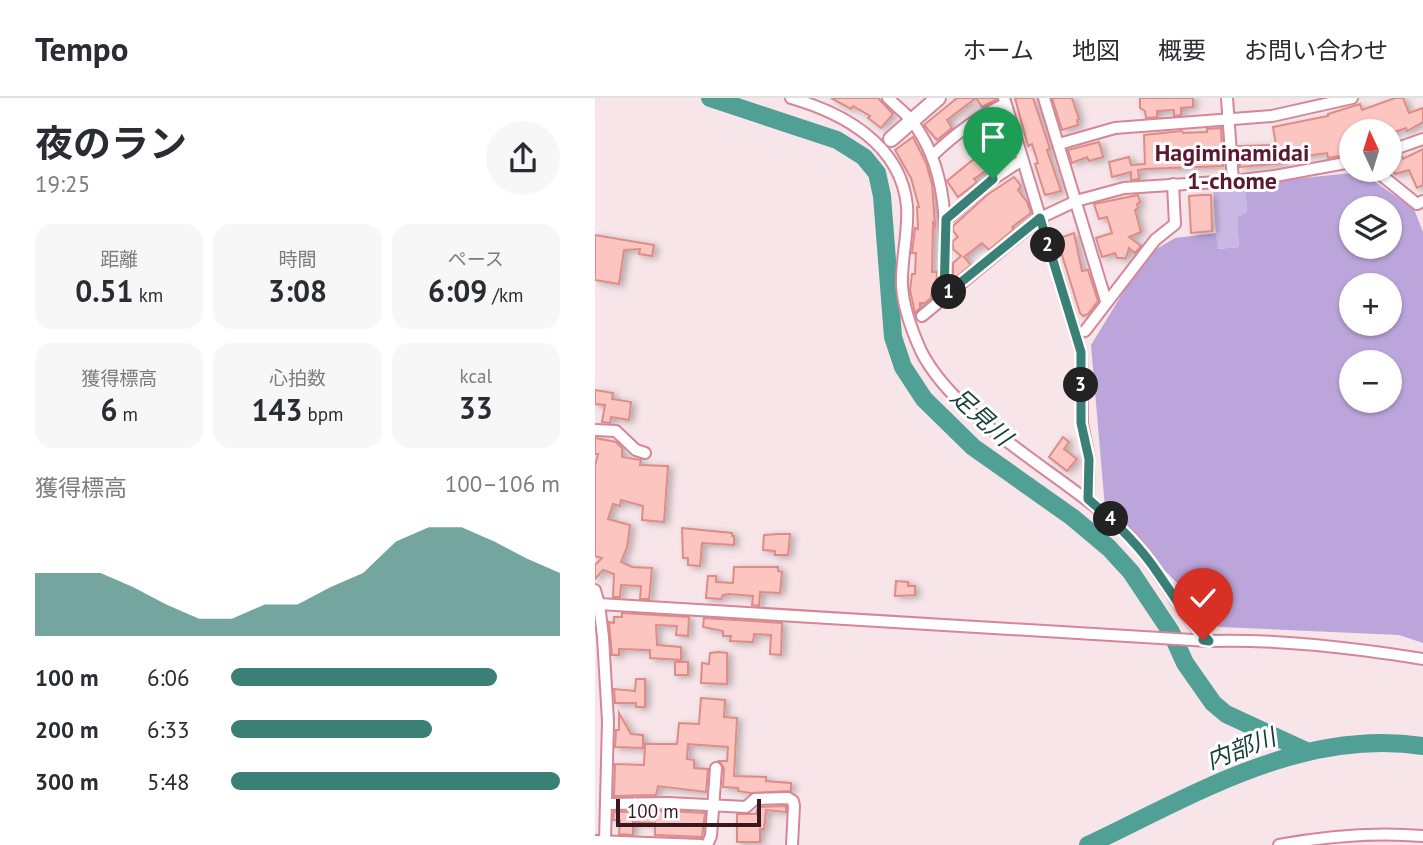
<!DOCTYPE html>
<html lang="ja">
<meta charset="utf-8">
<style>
:root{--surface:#fff;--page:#f7f7f7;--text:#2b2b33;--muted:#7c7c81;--line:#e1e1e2;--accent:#3a8077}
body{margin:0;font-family:"PT Sans","Noto Sans JP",sans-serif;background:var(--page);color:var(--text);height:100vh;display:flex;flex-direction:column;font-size:26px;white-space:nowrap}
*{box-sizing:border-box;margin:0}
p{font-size:23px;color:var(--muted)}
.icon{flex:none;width:38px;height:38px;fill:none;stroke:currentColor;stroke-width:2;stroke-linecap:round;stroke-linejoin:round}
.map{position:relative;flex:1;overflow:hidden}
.drawer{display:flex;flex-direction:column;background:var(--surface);width:595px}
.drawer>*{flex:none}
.needle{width:46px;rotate:356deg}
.fabs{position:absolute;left:744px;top:21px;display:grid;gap:14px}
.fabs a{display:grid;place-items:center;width:63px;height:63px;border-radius:50%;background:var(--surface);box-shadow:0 2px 5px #0004;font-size:35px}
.scale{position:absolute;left:21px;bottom:18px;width:145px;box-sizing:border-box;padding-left:7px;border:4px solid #371820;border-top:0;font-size:19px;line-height:24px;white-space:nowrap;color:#371820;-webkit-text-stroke:5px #fff;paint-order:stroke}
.pin{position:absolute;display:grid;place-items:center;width:60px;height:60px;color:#fff;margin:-72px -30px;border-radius:50% 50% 50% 0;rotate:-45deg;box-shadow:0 0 7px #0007}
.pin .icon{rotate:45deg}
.km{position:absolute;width:35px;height:35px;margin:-18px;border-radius:50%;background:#222;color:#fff;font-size:19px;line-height:35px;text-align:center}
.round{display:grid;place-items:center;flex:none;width:74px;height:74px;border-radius:37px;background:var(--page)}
.headline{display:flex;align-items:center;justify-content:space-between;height:119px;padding:0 35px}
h1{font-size:38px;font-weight:700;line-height:52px}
.stats{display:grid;grid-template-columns:repeat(3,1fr);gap:10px;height:119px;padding:7px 35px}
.stats div{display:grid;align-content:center;border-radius:18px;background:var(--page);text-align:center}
.stats b{font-size:30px;font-weight:700}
.stats small{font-size:19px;font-weight:400}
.stats p{font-size:19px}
.chart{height:196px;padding:14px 35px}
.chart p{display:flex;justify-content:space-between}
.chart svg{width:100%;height:126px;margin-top:7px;fill:var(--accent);opacity:.7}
ul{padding:0 35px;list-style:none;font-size:23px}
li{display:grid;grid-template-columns:112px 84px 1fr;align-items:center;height:52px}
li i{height:18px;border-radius:9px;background:var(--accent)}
header{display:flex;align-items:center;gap:42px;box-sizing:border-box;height:98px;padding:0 35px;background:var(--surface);border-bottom:2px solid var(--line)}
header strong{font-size:33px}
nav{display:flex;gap:38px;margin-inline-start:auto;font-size:24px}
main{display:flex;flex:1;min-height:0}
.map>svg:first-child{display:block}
.green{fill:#c9b8e3}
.forest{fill:#bca5db;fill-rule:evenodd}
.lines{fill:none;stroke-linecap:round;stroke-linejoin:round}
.river{stroke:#50a095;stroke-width:18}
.building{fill:#fdc5c0;stroke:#dd8c87;stroke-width:2;filter:url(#shadow)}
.minor-casing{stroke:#d58699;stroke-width:14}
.tertiary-casing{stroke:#d58699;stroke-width:18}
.minor{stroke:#fff;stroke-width:10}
.tertiary{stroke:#fff;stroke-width:14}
.route-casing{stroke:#fff;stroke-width:14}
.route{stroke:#3a8077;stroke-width:9}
.labels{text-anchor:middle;stroke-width:6;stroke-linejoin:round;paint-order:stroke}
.neighbourhood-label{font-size:24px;font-weight:bold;fill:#5b182e;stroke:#fff}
.water-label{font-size:24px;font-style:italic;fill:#183f3a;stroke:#fff}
</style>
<header>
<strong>Tempo</strong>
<nav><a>ホーム</a><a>地図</a><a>概要</a><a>お問い合わせ</a></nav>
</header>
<main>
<section class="drawer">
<div class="headline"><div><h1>夜のラン</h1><p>19:25</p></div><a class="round"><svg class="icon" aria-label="share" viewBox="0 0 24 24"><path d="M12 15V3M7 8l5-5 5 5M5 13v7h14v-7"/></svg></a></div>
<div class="stats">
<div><p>距離</p><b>0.51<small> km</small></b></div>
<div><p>時間</p><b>3:08</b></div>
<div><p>ペース</p><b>6:09<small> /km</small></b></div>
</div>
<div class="stats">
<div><p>獲得標高</p><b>6<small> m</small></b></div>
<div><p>心拍数</p><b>143<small> bpm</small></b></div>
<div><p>kcal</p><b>33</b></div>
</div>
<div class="chart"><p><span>獲得標高</span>100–106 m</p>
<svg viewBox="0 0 160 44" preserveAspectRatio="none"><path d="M0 44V22L10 22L20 22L30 27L40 33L50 38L60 38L70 33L80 33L90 27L100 22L110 11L120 6L130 6L140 11L150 17L160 22V44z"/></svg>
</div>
<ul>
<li><b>100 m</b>6:06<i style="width:81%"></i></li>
<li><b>200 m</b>6:33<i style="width:61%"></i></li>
<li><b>300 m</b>5:48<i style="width:100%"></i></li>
</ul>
</section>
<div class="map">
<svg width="828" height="747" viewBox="0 0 828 747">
<defs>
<filter id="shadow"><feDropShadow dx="4" dy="2" stdDeviation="3.5" flood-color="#0004"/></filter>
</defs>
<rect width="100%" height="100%" fill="#f7e5e9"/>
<path class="green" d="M650 86 652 114 642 119 644 149 622 151 618 89Z"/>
<path class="forest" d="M766 74 819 111 828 134V545L804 537 624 529 510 410 496 247 551 157 580 140 621 135 623 151 644 149 642 119 652 114 650 86ZM756 110H794V149H756ZM756 187H794V226H756ZM756 264H794V303H756Z"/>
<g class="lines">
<g class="river">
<path d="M115 0 242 42 269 59 282 75 287 98 298 239 308 269 329 301 378 349 477 419 514 450 536 474 576 534 590 565 618 605 631 616 711 653"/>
<path d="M493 747C599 697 706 630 828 648"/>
</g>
</g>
<g class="building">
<path d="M236 0H283L298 16 286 30 273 20 275 18 258 8 256 11Z"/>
<path d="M362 0H401V2L387 9 381 0 352 22 357 30 342 42 329 27Z"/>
<path d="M420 0H438L455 51 452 52 466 93 450 97 440 66 443 65 437 46 433 48Z"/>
<path d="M457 0H477L484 21 482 22 483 27 467 32Z"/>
<path d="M545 0H598V9L586 10V17L579 18V12L562 13V19L551 20 550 13 545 10Z"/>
<path d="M800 0H808L814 15 828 10V24L812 33 811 30 794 36V33H756V56L733 60 732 55 688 61 689 65 645 69 643 48 681 47 678 29 733 18V16L765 6 767 12Z"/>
<path d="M626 30 628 68 550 71 543 72 544 81 536 82V74L517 79 514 64 534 59 536 67 550 66 549 37 587 33 588 35 612 34V31Z"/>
<path d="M318 39 331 65 337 86 340 128 338 125 337 174H342L341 196H336V200L330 205H325V210L320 215 315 192 317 176H320L321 155H317L320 130 323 131 322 109H324L316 80 300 52Z"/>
<path d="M504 44 508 59 494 63 492 59 477 65 473 52Z"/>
<path d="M403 46 411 59 379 81 382 84 363 99 352 83 375 64Z"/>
<path d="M828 51V87L822 90 814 72 800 76 799 74H794V61L806 57 808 61Z"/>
<path d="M419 79 426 88 423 92 432 104 436 115 417 129 419 131 394 152 387 145 369 159 376 167 360 180 358 177V165L366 158 358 151V143L363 139 358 133V128L392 97Z"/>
<path d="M543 97 545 104 542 106 543 110 540 112 546 134 534 139 546 148 540 155 534 150 531 160H522L520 155 507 159 501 140 517 135 512 119 504 121 499 106Z"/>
<path d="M608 97H616L617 133 596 135 594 98Z"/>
<path d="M479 135 487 173 493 172 503 203 493 216 488 218 485 215 462 141Z"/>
<path d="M0 137 59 147 57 158 44 156 45 151 29 152 24 186 0 182Z"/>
<path d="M0 292 18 295 17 301 36 304 34 322 16 319 15 325 7 324 10 307 0 306Z"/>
<path d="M468 339 474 344 469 351 482 361 472 373 454 359Z"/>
<path d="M0 340 21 344 27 350V359L46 362 45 367 73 368 69 424 47 422 48 408 26 402 25 408 18 406 13 421 35 427 32 449 26 464 37 469 57 470 54 501H45L46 488 26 487 25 499H18L19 476 8 472 0 481V467L7 460 0 458V368L3 356H0Z"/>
<path d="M87 430 137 435V438H139V447L107 445 105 468 93 467V460H88Z"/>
<path d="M184 436H195L193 457H180V453L168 452 169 437Z"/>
<path d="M139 469H183V473L187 474 185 495 165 494 164 508 157 507 158 498 134 496 128 497 126 501 111 500 113 478H121V484L138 485Z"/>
<path d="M301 483 313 484V488H320V497L300 498Z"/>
<path d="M27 515 94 519 93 538 81 537 82 528 61 527 62 547 86 549V562L55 560V552L24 551V557H17L14 524 19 525V519H27Z"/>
<path d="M109 520 187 525 186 557 175 556 176 537 159 536 158 544 135 543 136 538H128V533L108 529Z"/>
<path d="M124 554 132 555V586L106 585 107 565 114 566 115 555Z"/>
<rect x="80" y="564" width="13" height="13"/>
<path d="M41 581H50V609H41V605H20L19 591 40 593Z"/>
<path d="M106 600 130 602 129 619 142 620 139 678 171 679V683L196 685V693L156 695 143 693V690L128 689 129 670 124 663H132L133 649 93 646 92 661 99 662V670L113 671 111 694 63 688 61 697 19 698 20 666 49 667 50 646H82L84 625 104 626Z"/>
<path d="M24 615 36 636 48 637V650L20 649 21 632H24Z"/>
<path d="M191 708V714L171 712 169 731H165V744H142V716H161L163 709Z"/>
<path d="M73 713 110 715 107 739 60 737V725L38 724V737L24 736 25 722H18L19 714Z"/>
</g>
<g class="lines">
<g class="minor-casing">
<g id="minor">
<path d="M196 0C248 15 306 46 312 108 314 134 306 161 307 187 308 208 317 233 326 253 361 323 468 376 527 431 561 463 580 510 614 543"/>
<path d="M293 0C300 7 309 14 316 22 356 72 351 138 349 198"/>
<path d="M409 0 486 254 487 325 494 361 493 401"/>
<path d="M449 0 511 203"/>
<path d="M632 0 638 83"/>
<path d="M464 46 520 30 677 18 757 0"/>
<path d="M794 53 828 41"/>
<path d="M337 58C359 37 382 19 410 6"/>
<path d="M780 72 822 106 828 103"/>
<path d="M351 122 398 81 427 62"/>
<path d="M327 218 445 120 481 103 529 90 638 83 680 78 756 64"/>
<path d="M490 233 560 142 580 126 578 86"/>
<path d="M0 332 21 333 41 352 50 355"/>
<path d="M0 492 4 506 8 539 13 623 10 744"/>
<path d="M4 506 614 543C686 541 758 550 828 561"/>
<path d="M11 706 73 705 151 709 160 701 193 700 198 703 199 708 197 747"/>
<path d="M0 743 106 747"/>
<path d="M112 747 116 738 121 670"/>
<path d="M684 747C731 738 780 734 828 738"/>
</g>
</g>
<g class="tertiary-casing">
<path id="tertiary" d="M296 41 343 0"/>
</g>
<use href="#minor" class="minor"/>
<use href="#tertiary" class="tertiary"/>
</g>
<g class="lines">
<g class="route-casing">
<path id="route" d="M398 81 351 121 349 198 445 120 486 254V325L494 361 493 401C516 421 537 440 555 464 574 490 591 520 614 543L608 542"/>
</g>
<use href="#route" class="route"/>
</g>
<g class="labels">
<g class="neighbourhood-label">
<text x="637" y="63">Hagiminamidai<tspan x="637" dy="28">1-chome</tspan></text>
</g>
<g class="water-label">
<text transform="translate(386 319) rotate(42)" y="8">足見川</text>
<text transform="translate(646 651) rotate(-21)" y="8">内部川</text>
</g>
</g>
</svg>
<div class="fabs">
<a><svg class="needle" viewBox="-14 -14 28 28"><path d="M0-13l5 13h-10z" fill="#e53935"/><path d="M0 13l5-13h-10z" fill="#7c7c81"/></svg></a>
<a><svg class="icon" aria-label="layers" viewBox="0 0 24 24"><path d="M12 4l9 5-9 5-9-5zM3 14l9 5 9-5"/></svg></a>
<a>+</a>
<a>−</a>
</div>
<div class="scale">100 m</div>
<div class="pin" style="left:398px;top:81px;background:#1e9e55"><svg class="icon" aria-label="arrive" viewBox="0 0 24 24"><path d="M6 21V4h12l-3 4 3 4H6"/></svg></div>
<div class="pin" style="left:608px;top:542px;background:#d93025"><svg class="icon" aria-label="check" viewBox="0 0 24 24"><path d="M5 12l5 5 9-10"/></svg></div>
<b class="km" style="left:354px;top:194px">1</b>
<b class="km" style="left:453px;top:147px">2</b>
<b class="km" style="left:486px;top:287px">3</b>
<b class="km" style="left:516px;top:421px">4</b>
</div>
</main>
